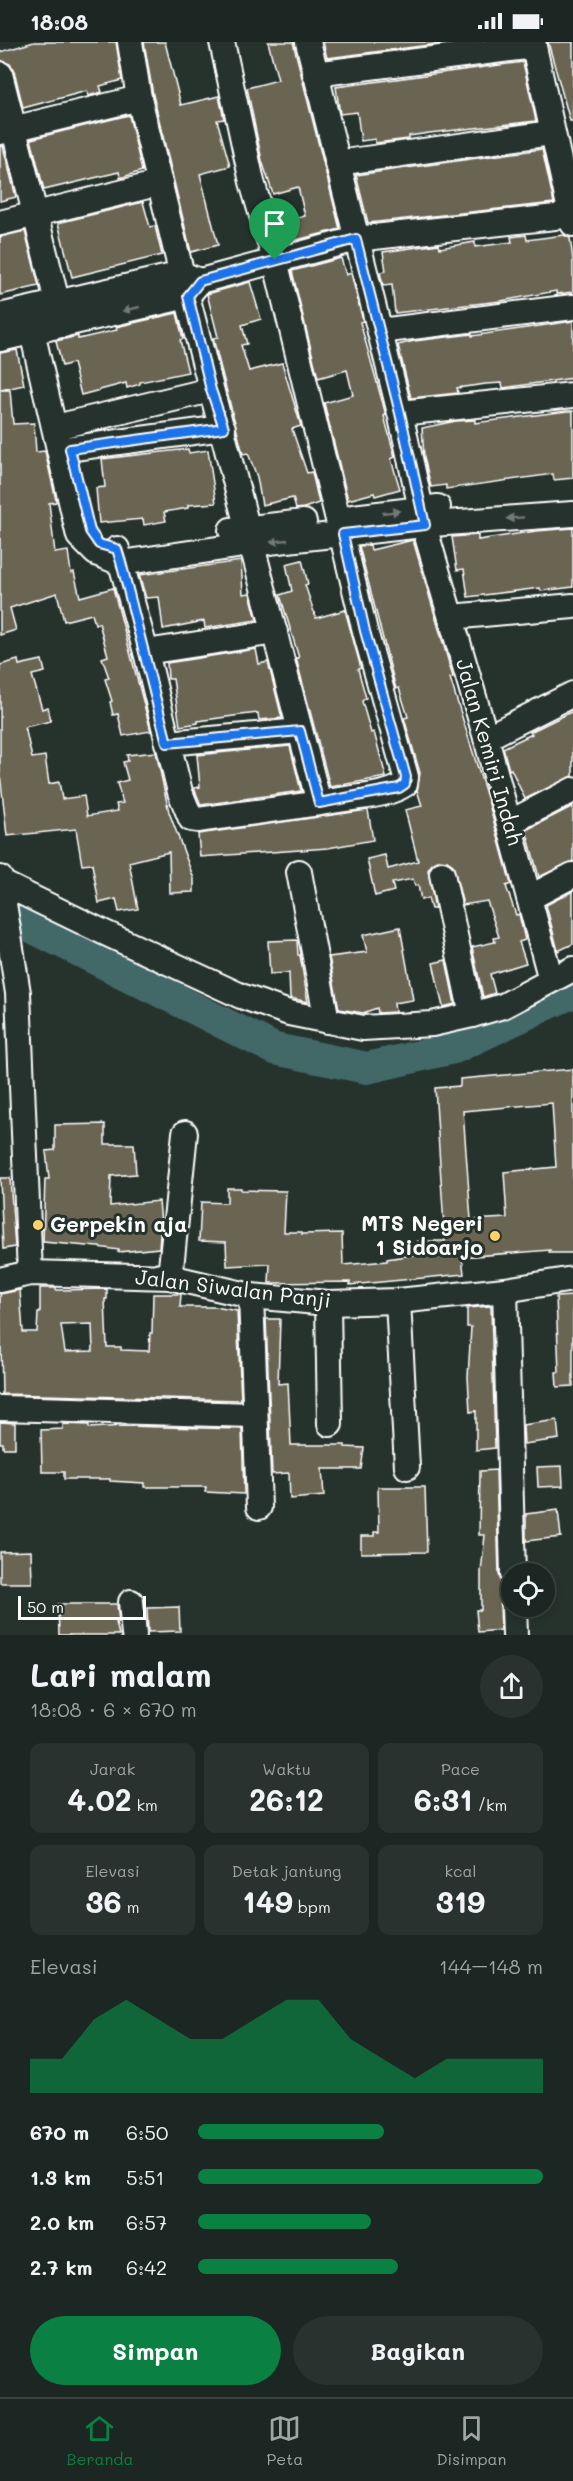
<!DOCTYPE html>
<html lang="id">
<meta charset="utf-8">
<style>
:root{--surface:#1c2622;--page:#29322f;--text:#f1f3f6;--muted:#a0a5a5;--line:#3a4340;--accent:#0b8043}
body{margin:0;font-family:Mali,sans-serif;background:var(--page);color:var(--text);height:100vh;display:flex;flex-direction:column;font-size:22px;white-space:nowrap}
*{box-sizing:border-box;margin:0}
p{font-size:20px;color:var(--muted)}
.icon{flex:none;width:33px;height:33px;fill:none;stroke:currentColor;stroke-width:2;stroke-linecap:round;stroke-linejoin:round}
.map{position:relative;height:1593px;overflow:hidden}
.panel{display:flex;flex-direction:column;background:var(--surface);flex:1}
.panel>*{flex:none}
.buttons{position:absolute;left:501px;top:1521px;display:grid;gap:12px}
.buttons a{display:grid;place-items:center;width:54px;height:54px;border-radius:50%;background:var(--surface);box-shadow:0 3px 9px #0003,0 0 0 2px var(--line);font-size:30px}
.scale{position:absolute;left:18px;bottom:15px;width:128px;box-sizing:border-box;padding-left:6px;border:3px solid #fff;border-top:0;font-size:16px;line-height:21px;white-space:nowrap;color:#fff;-webkit-text-stroke:4px #26332d;paint-order:stroke}
.pin{position:absolute;display:grid;place-items:center;width:51px;height:51px;color:#fff;margin:-62px -26px;border-radius:50% 50% 50% 0;rotate:-45deg;box-shadow:0 0 6px #0007}
.pin .icon{rotate:45deg}
.round{display:grid;place-items:center;flex:none;width:63px;height:63px;border-radius:32px;background:var(--page)}
.summary{display:flex;align-items:center;justify-content:space-between;height:102px;padding:0 30px}
h1{font-size:33px;font-weight:700;line-height:45px}
.metrics{display:grid;grid-template-columns:repeat(3,1fr);gap:9px;height:102px;padding:6px 30px}
.metrics div{display:grid;align-content:center;border-radius:12px;background:var(--page);text-align:center}
.metrics b{font-size:30px;font-weight:700}
.metrics small{font-size:16px;font-weight:400}
.metrics p{font-size:16px}
.chart{height:168px;padding:12px 30px}
.chart p{display:flex;justify-content:space-between}
.chart svg{width:100%;height:108px;margin-top:6px;fill:var(--accent);opacity:.7}
.cta{display:flex;gap:12px;margin-top:auto;padding:12px 30px}
.cta a{flex:1;height:69px;border-radius:36px;background:var(--accent);color:#fff;font-size:24px;font-weight:700;line-height:69px;text-align:center}
.cta a+a{background:var(--page);color:var(--text)}
ul{padding:0 30px;list-style:none;font-size:20px}
li{display:grid;grid-template-columns:96px 72px 1fr;align-items:center;height:45px}
li i{height:15px;border-radius:8px;background:var(--accent)}
.status{display:flex;justify-content:space-between;align-items:center;height:42px;padding:0 30px;background:var(--surface);direction:ltr}
.status svg{height:16px;fill:currentColor}
.menu{display:flex;justify-content:space-around;align-items:center;height:84px;border-top:2px solid var(--line);background:var(--surface);font-size:16px;color:var(--muted)}
.menu a{display:grid;justify-items:center;gap:3px}
.menu .current{color:var(--accent)}
.map>svg:first-child{display:block}
.lines{fill:none;stroke-linecap:round;stroke-linejoin:round}
.river{stroke:#436768;stroke-width:32}
.building{fill:#6a6552;stroke:#fff;stroke-width:1.5;fill-rule:evenodd}
.minor-casing{stroke:#fff;stroke-width:28}
.minor{stroke:#26332d;stroke-width:24}
.oneway{fill:#727a76}
.route-casing{stroke:#fff;stroke-width:12}
.route{stroke:#1a73e8;stroke-width:8}
.poi-dot{fill:#ffd166;stroke:#26332d;stroke-width:2}
.labels{text-anchor:middle;stroke-width:6;stroke-linejoin:round;paint-order:stroke}
.street-label{font-size:21px;fill:#fff;stroke:#26332d}
.poi-label{font-size:21px;font-weight:bold;fill:#fff;stroke:#26332d;text-anchor:end}
</style>
<div class="status"><b>18:08</b><svg viewBox="0 0 49 12"><path d="M0 12V9h3v3zM5 12V6h3v6zM10 12V3h3v9zM15 12V0h3v12zM26 1h20v11H26zM47 4h2v5h-2z"/></svg></div>
<div class="map">
<svg width="573" height="1593" viewBox="0 0 573 1593">
<rect width="100%" height="100%" fill="#26332d"/>
<filter id="ink" filterUnits="userSpaceOnUse"><feTurbulence type="fractalNoise" baseFrequency=".0167" numOctaves="2"/><feDisplacementMap in="SourceGraphic" scale="12" xChannelSelector="R" yChannelSelector="G"/><feConvolveMatrix kernelMatrix="1 2 1 2 8 2 1 2 1" color-interpolation-filters="sRGB"/></filter>
<g filter="url(#ink)">
<g class="lines">
<path class="river" d="M0 869 275 1007 367 1026 454 1006 573 950"/>
</g>
<g class="building">
<path d="M34 0H116L122 38 100 44 102 50 88 54 87 49 23 66 14 28 10 22 0 18V10Z"/>
<path d="M144 0H165L181 63 219 54 224 77 217 78 230 124 200 132 218 203 191 210 153 53Z"/>
<path d="M268 0H293L340 187 285 201 279 181 305 174 298 145 273 152 262 119 247 46 278 38Z"/>
<path d="M323 0H453L327 16Z"/>
<path d="M548 0H573V79H570Z"/>
<path d="M523 20 536 79 429 91 409 94V97L375 101V97L361 99 357 70 340 72 336 45Z"/>
<path d="M129 73 142 129 120 136 119 130 44 148 31 97Z"/>
<path d="M0 104H3L16 155 0 159Z"/>
<path d="M542 107 554 161 368 181 356 133Z"/>
<path d="M143 160 150 185 155 184 162 213 72 235 58 181Z"/>
<path d="M25 189 39 244 0 253V195Z"/>
<path d="M526 193 527 198 564 193 570 196 573 217V250L557 252 556 249 501 259 395 271 392 243 383 244 380 230 386 229 383 210 439 202 440 206 475 200V205L512 200 511 195Z"/>
<path d="M341 216 346 233 351 231 363 279 360 280 386 373 384 374 395 415 391 417 400 447 375 454 374 451 348 458 324 361 353 353 347 328 318 336 292 229Z"/>
<path d="M250 240 261 277 242 283 247 302 241 303 249 329 282 321 301 384 292 387 307 431 312 430 319 461 304 466 296 467 293 456 262 463 257 435 248 411 243 412 213 296 218 295 207 252Z"/>
<path d="M177 271 183 297 180 298 188 330 140 340V342L127 346 126 341 81 353 73 321 62 324 56 299 78 294V297L117 288 116 285Z"/>
<path d="M573 279V336L503 346 502 341 486 342 457 346 458 351 411 356 398 303 414 299 472 292V294Z"/>
<path d="M17 308 24 343 1 348H10L13 382 34 381 36 410 45 409 56 458V460L49 461 55 511 68 509 71 531 74 530 80 555 113 546 151 689 123 694 118 672 113 673 110 660 112 659 105 637 109 636 102 616 108 614 99 581 95 582 92 572 64 579 57 551 10 566 16 588 0 593V311Z"/>
<path d="M567 369H573V436L554 438 553 432 446 447V443L431 445 424 415 422 386 456 379 475 378V381Z"/>
<path d="M188 407 189 411 208 408 216 461 188 463V466L164 470 166 479 144 483 143 477 99 481 96 446 105 445 102 417Z"/>
<path d="M573 486V545L541 549 540 546 468 555 464 527 457 528 452 495 478 493V498L536 489Z"/>
<path d="M413 498 453 635 450 636 489 762 511 842 506 844 516 873 519 872 525 898 519 900 526 921 490 932 495 951 483 955 472 905 495 900 494 896 499 895 487 859 463 863 453 823 447 819 440 818 432 822 428 828 435 867H431L428 856 421 858 418 843 415 844 413 837 392 841 394 849 375 854 367 817 385 813 388 827 418 819 405 768 422 764 417 748 420 731 404 676 408 675 399 646 396 647 359 504 370 503 371 508Z"/>
<path d="M302 518 308 542 305 543 316 576 345 568 361 626 358 627 366 656 362 659 371 691 374 690 386 735 330 745 296 616H299L280 553 292 549 286 522Z"/>
<path d="M241 519 243 552 250 551 257 578 205 586 204 579 163 587 159 555 146 556 139 533Z"/>
<path d="M256 607 259 622 268 620 282 676 259 678 258 671 241 673 198 679V681L180 684 173 637H168L167 621Z"/>
<path d="M18 618 19 623 42 618 45 630 32 633 42 667 48 665 51 679 25 685 32 716 45 714 49 742 59 740 62 757 84 754 87 774 118 769 116 762 123 761 117 741 128 738 123 720 128 719 127 713 156 710 169 770 194 837V850L170 851 169 810 129 820 138 867 119 870 116 857 99 861 92 822 82 823 76 787 7 794 0 731V623Z"/>
<path d="M573 669V734L525 757 511 727 509 728 503 706 532 692 530 690Z"/>
<path d="M290 704 301 749 201 763 194 746 200 745 197 713Z"/>
<path d="M573 764V819L539 835 526 788Z"/>
<path d="M368 768 373 798 328 806 200 815 198 792Z"/>
<path d="M573 849V902L558 909 546 863Z"/>
<path d="M400 885 413 958 394 961 395 970 378 971 377 966 363 971 339 967 329 915 367 910 363 893Z"/>
<path d="M297 898 298 913H300L308 960 290 956 289 931 270 932 268 899Z"/>
<path d="M446 918 455 962 443 965 433 921Z"/>
<path d="M573 1027V1211H549L550 1208 462 1215 464 1232 350 1243V1240L269 1241 270 1222 227 1224 226 1200 199 1199 201 1160 227 1161V1146H241V1148L286 1149 284 1190H302V1192L342 1191 343 1223 387 1219V1217L418 1212V1199H445L435 1046 460 1044V1037ZM552 1061 556 1125 504 1130 507 1176 471 1178 463 1069Z"/>
<path d="M105 1082V1102H134L136 1132 111 1134 110 1164 159 1159 161 1181 159 1206 118 1210 119 1208 98 1205 43 1200 45 1137H49L46 1109 55 1108V1083Z"/>
<path d="M0 1136H10L15 1205 3 1207Z"/>
<path d="M40 1246H56V1248L107 1247V1257H105L107 1305H121V1308L149 1309 150 1291H152L153 1252H181L180 1265H215L237 1269 241 1358 2 1352 0 1252 20 1248 23 1290H37L38 1271H40ZM92 1282 93 1309 65 1310 61 1283Z"/>
<path d="M573 1254V1344L557 1345 556 1330H559L556 1255Z"/>
<path d="M491 1264 495 1406 476 1408V1369L470 1370 468 1335 471 1285H467V1266Z"/>
<path d="M266 1277H280L278 1342 288 1341 291 1403H345V1405L364 1406 361 1427H322L324 1454 290 1457 289 1431 272 1432Z"/>
<path d="M557 1378 559 1397 524 1402 523 1383Z"/>
<path d="M0 1380 15 1381V1406H3V1401H0Z"/>
<path d="M63 1382 89 1383V1386L124 1384 242 1387 244 1452 205 1450 206 1445H144V1441L110 1439V1437H64V1430H42L41 1388 63 1387Z"/>
<path d="M562 1424 563 1444 538 1445 537 1425Z"/>
<path d="M496 1428 499 1532 501 1540 507 1545V1552L502 1557 500 1564 501 1588 478 1590 476 1568H481V1530L485 1493H479L480 1429Z"/>
<path d="M378 1445H425L427 1510 361 1511V1494H374V1490H379Z"/>
<path d="M558 1468 561 1495 526 1499V1472Z"/>
<path d="M31 1509 32 1541H0V1510Z"/>
<path d="M58 1562H117L119 1580H116L119 1593H59Z"/>
<path d="M179 1565 180 1589 148 1590 147 1566Z"/>
</g>
<g class="lines">
<g class="minor-casing">
<g id="minor">
<path d="M130 0 139 56 187 254 319 761"/>
<path d="M308 0 400 371 427 494 486 696 551 938"/>
<path d="M533 0 573 182"/>
<path d="M0 32 63 283"/>
<path d="M315 32 534 4"/>
<path d="M0 90 139 56"/>
<path d="M337 121 551 91"/>
<path d="M0 181 160 141"/>
<path d="M27 268 79 494 96 511 121 521 251 502 432 482 573 472"/>
<path d="M0 274 182 232 197 238"/>
<path d="M380 289 573 265"/>
<path d="M0 297 187 254 200 239 356 197 573 173"/>
<path d="M400 371 573 353"/>
<path d="M64 383 211 348"/>
<path d="M59 408 223 386"/>
<path d="M353 475 438 465"/>
<path d="M231 488 304 480"/>
<path d="M117 507 146 610 180 750 191 777 198 778C247 771 297 765 346 757 365 754 389 753 405 742L406 735 365 589 275 218 252 140 222 0"/>
<path d="M451 575 573 564"/>
<path d="M146 610 275 590"/>
<path d="M486 696 573 652"/>
<path d="M167 701 300 689"/>
<path d="M509 781 573 748"/>
<path d="M299 830 327 979"/>
<path d="M442 832 472 973"/>
<path d="M0 836 18 951 30 1231"/>
<path d="M0 840 103 890 241 954 289 971 363 986 432 982 472 973 503 964 573 927"/>
<path d="M529 856 573 833"/>
<path d="M170 1235 185 1091"/>
<path d="M0 1238 30 1231 170 1235 251 1254 328 1261 398 1259 505 1248 573 1237"/>
<path d="M505 1248 513 1532"/>
<path d="M251 1254 259 1465"/>
<path d="M398 1259 407 1425"/>
<path d="M328 1261 330 1382"/>
<path d="M0 1366 254 1373"/>
<path d="M131 1560 134 1593"/>
<path d="M514 1564 515 1593"/>
</g>
</g>
<use href="#minor" class="minor"/>
</g>
<defs><path id="oneway-solid" d="M-6-.8H1V-3.2L6.5 0L1 3.2V.8H-6Z" transform="scale(1.5)"/></defs>
<g class="oneway">
<use href="#oneway-solid" transform="translate(131 267) rotate(167)"/>
<use href="#oneway-solid" transform="translate(391 470) rotate(-7)"/>
<use href="#oneway-solid" transform="translate(515 476) rotate(176)"/>
<use href="#oneway-solid" transform="translate(279 499) rotate(174)"/>
</g>
</g>
<g class="lines" filter="url(#ink)">
<g class="route-casing">
<path id="route" d="M356 197 400 371 425 483 343 492 365 589 406 735 405 742 399 746 319 761 300 689 167 701 121 520 117 507 99 502 90 489 70 407 224 386 211 348 188 254 200 239Z"/>
</g>
<use href="#route" class="route"/>
</g>
<g class="poi-dot">
<circle cx="38" cy="1183" r="6"/>
<circle cx="495" cy="1194" r="6"/>
</g>
<g class="labels">
<g class="street-label">
<text transform="translate(489 710) rotate(74)" y="7">Jalan Kemiri Indah</text>
<text transform="translate(233 1247) rotate(7)" y="7">Jalan Siwalan Panji</text>
</g>
<g class="poi-label">
<text x="483" y="1189">MTS Negeri<tspan x="483" dy="24">1 Sidoarjo</tspan></text>
<text x="50" y="1190" text-anchor="start">Gerpekin aja</text>
</g>
</g>
</svg>
<div class="buttons">
<a><svg class="icon" aria-label="locate" viewBox="0 0 24 24"><circle cx="12" cy="12" r="6"/><path d="M12 2v4M12 18v4M2 12h4M18 12h4"/></svg></a>
</div>
<div class="scale">50 m</div>
<div class="pin" style="left:275px;top:218px;background:#1e9e55"><svg class="icon" aria-label="arrive" viewBox="0 0 24 24"><path d="M6 21V4h12l-3 4 3 4H6"/></svg></div>
</div>
<section class="panel">
<div class="summary"><div><h1>Lari malam</h1><p>18:08 · 6 × 670 m</p></div><a class="round"><svg class="icon" aria-label="share" viewBox="0 0 24 24"><path d="M12 15V3M7 8l5-5 5 5M5 13v7h14v-7"/></svg></a></div>
<div class="metrics">
<div><p>Jarak</p><b>4.02<small> km</small></b></div>
<div><p>Waktu</p><b>26:12</b></div>
<div><p>Pace</p><b>6:31<small> /km</small></b></div>
</div>
<div class="metrics">
<div><p>Elevasi</p><b>36<small> m</small></b></div>
<div><p>Detak jantung</p><b>149<small> bpm</small></b></div>
<div><p>kcal</p><b>319</b></div>
</div>
<div class="chart"><p><span>Elevasi</span>144–148 m</p>
<svg viewBox="0 0 160 44" preserveAspectRatio="none"><path d="M0 44V30L10 30L20 14L30 6L40 14L50 22L60 22L70 14L80 6L90 6L100 22L110 30L120 38L130 30L140 30L150 30L160 30V44z"/></svg>
</div>
<ul>
<li><b>670 m</b>6:50<i style="width:54%"></i></li>
<li><b>1.3 km</b>5:51<i style="width:100%"></i></li>
<li><b>2.0 km</b>6:57<i style="width:50%"></i></li>
<li><b>2.7 km</b>6:42<i style="width:58%"></i></li>
</ul>
<div class="cta"><a>Simpan</a><a>Bagikan</a></div>
</section>
<nav class="menu">
<a class="current"><svg class="icon" aria-label="home" viewBox="0 0 24 24"><path d="M3 11l9-7 9 7M6 9v11h12V9"/></svg>Beranda</a>
<a><svg class="icon" aria-label="map" viewBox="0 0 24 24"><path d="M3 6l6-2 6 2 6-2v14l-6 2-6-2-6 2zM9 4v14M15 6v14"/></svg>Peta</a>
<a><svg class="icon" aria-label="saved" viewBox="0 0 24 24"><path d="M7 4h10v16l-5-4-5 4z"/></svg>Disimpan</a>
</nav>
